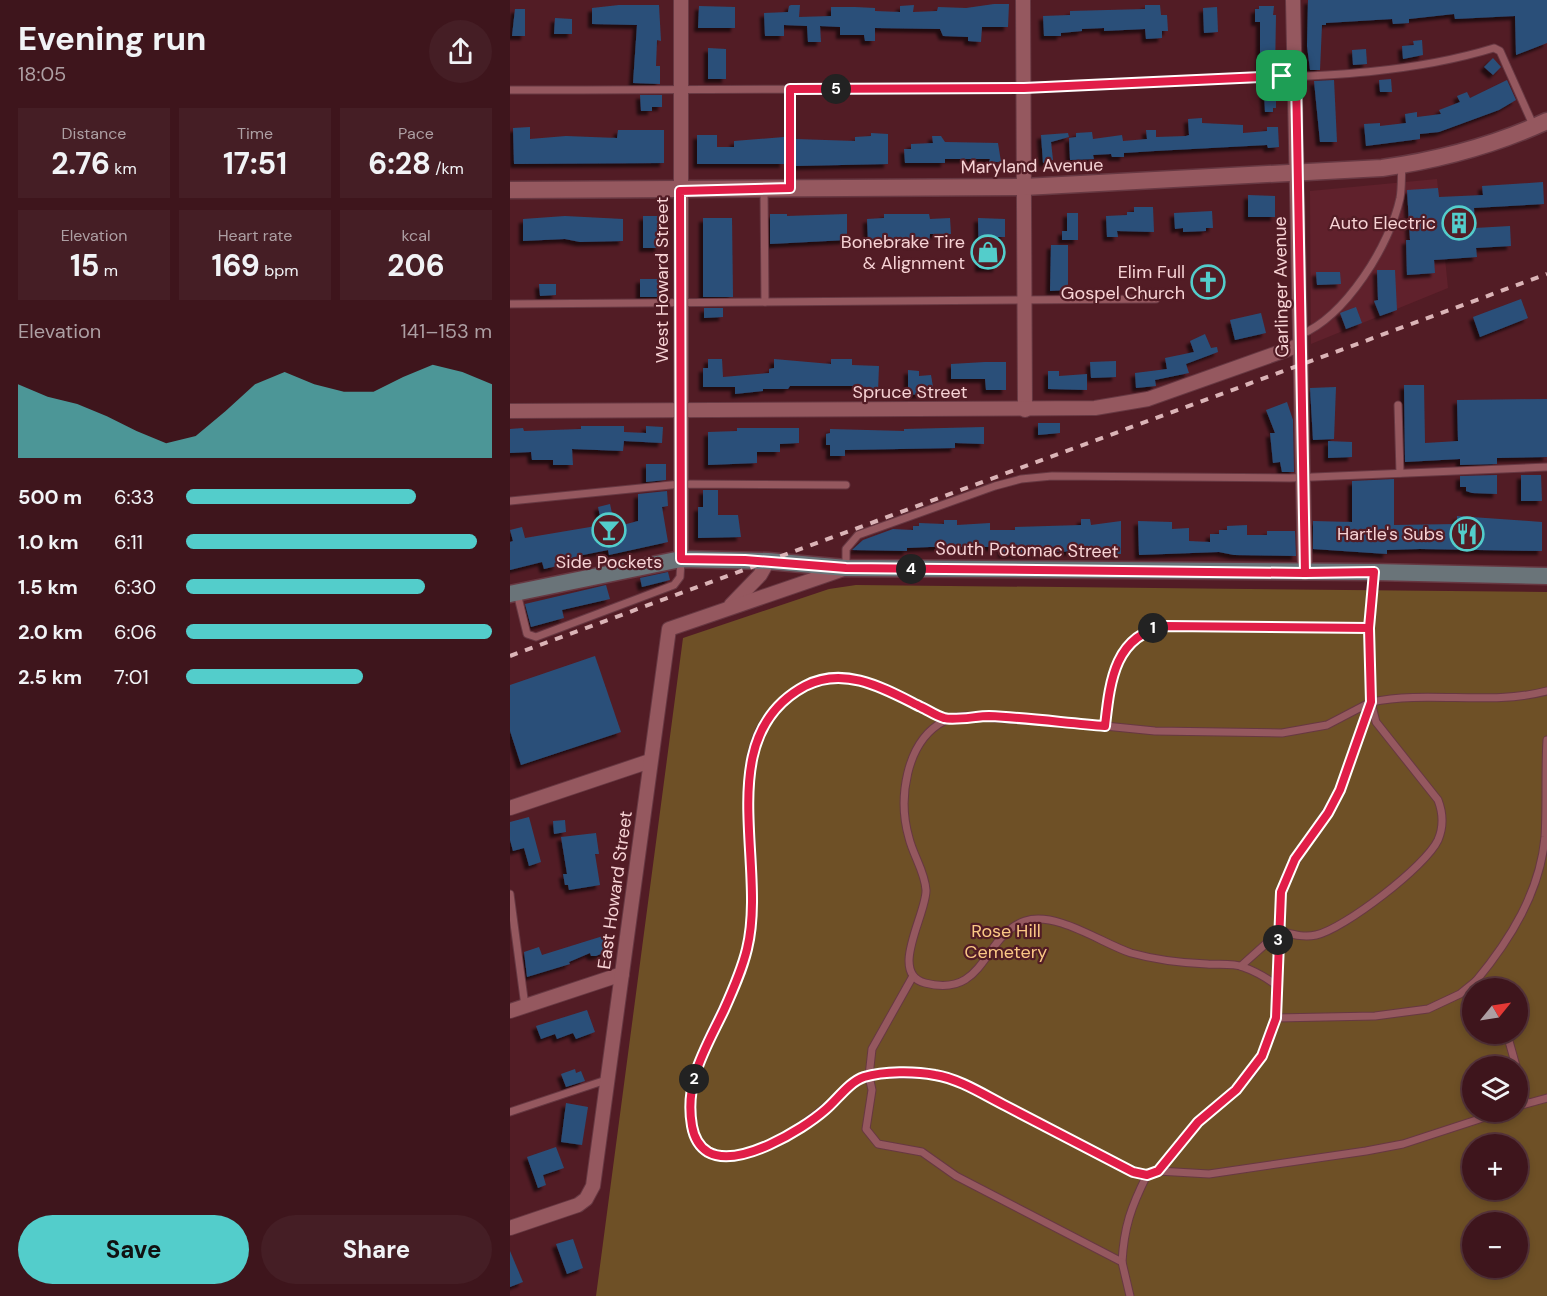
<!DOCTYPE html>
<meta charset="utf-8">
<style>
:root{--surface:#3e151c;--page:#451e25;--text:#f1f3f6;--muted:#ad9fa3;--line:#57343b;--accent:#53cdcb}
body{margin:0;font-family:"DM Sans",sans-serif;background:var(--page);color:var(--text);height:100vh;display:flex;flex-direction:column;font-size:22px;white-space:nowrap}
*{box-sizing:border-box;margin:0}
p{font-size:20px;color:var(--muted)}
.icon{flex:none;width:33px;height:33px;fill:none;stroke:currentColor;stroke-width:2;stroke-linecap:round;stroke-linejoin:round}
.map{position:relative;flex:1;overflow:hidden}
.details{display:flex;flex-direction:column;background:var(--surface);width:510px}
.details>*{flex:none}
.needle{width:39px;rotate:60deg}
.controls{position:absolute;left:952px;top:978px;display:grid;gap:12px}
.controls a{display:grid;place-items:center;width:66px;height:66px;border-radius:50%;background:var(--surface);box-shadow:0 3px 9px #0003,0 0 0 2px var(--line);font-size:30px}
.pin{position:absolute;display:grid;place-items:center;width:51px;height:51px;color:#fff;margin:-26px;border-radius:12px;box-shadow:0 3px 9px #0006}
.km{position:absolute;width:30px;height:30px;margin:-15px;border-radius:50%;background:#222;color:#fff;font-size:16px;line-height:30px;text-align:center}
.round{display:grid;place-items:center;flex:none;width:63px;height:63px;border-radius:32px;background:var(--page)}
.overview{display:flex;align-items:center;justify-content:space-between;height:102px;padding:0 18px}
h1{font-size:33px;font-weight:700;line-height:45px}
.figures{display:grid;grid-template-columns:repeat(3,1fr);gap:9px;height:102px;padding:6px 18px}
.figures div{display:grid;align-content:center;border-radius:0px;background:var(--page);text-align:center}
.figures b{font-size:30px;font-weight:700}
.figures small{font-size:16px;font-weight:400}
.figures p{font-size:16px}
.chart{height:168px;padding:12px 18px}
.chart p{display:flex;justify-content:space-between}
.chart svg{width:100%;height:108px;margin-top:6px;fill:var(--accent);opacity:.7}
.button{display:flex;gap:12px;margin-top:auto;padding:12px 18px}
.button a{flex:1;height:69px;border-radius:36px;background:var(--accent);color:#111;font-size:24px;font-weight:700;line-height:69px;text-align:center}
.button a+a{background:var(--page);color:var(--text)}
ul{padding:0 18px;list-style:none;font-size:20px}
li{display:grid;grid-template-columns:96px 72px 1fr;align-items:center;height:45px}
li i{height:15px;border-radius:8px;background:var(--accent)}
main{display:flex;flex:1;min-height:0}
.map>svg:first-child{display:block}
.built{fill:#60212c}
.green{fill:#6e5026;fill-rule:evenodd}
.building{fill:#2b4f79;filter:url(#shadow)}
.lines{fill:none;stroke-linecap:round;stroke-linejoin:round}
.service-casing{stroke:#673842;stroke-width:9}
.minor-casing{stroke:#673842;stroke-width:16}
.tertiary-casing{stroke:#673842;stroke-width:19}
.secondary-casing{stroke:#673842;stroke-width:19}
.service{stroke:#95585f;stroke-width:7}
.minor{stroke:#95585f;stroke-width:14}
.tertiary{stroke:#95585f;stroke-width:16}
.secondary{stroke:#6a7479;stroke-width:16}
.rail{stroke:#dbb4b7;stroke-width:4;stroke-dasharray:8 8;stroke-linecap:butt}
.route-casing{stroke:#fff;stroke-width:12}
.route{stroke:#e11d48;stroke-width:8}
.labels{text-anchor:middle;stroke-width:4.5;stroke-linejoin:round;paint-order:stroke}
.street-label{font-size:18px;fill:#f7d3d5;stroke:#521c25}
.poi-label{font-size:18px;fill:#f7d3d5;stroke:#521c25;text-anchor:end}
.park-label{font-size:18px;fill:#fac785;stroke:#521c25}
</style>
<main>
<section class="details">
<div class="overview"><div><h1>Evening run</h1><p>18:05</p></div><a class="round"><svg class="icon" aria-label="share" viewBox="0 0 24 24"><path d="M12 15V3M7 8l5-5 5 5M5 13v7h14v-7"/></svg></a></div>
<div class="figures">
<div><p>Distance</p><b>2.76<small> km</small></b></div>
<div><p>Time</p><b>17:51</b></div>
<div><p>Pace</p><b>6:28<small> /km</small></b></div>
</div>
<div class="figures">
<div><p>Elevation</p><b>15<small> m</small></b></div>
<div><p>Heart rate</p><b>169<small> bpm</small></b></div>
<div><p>kcal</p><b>206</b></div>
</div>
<div class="chart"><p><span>Elevation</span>141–153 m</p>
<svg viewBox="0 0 160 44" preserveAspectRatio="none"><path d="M0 44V14L10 19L20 22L30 27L40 33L50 38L60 35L70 25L80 14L90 9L100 14L110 17L120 17L130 11L140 6L150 9L160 14V44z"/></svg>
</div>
<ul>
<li><b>500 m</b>6:33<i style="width:75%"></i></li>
<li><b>1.0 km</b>6:11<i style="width:95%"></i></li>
<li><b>1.5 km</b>6:30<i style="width:78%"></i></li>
<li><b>2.0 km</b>6:06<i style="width:100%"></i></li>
<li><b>2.5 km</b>7:01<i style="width:58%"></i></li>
</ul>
<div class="button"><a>Save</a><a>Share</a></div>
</section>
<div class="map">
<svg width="1037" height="1296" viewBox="0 0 1037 1296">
<defs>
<filter id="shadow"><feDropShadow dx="-4" dy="4" stdDeviation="1.5" flood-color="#0009"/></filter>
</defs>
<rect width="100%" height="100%" fill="#521c25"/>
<path class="built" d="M927 179 938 288 801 344 800 191Z"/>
<path class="green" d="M346 585 1037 592V1296H86L173 638 319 589ZM963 988H1008V1034H963ZM963 1066H1008V1112H963ZM963 1144H1008V1190H963ZM963 1222H1008V1268H963Z"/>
<g class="building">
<path d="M798 0H1037V43L1006 55 1005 16 945 19 944 14 899 19V23L883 24 882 19 816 23V25H812L810 70H800L797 46Z"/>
<path d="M484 4H499L498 27H472L471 42 458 41V37L433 36 430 29 365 28V41H355L354 35H330V27L310 26 311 42H298L297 26 274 25V36H255L254 13 278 12 279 6 281 5H290L289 17 321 16V7H345L365 8V11L390 12V6L404 5 403 12 427 11 428 7 456 8Z"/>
<path d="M109 5H149L151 41 147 40 146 66H150V84L123 83 127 25 82 24V8Z"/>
<path d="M635 5H650L651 15H657L658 31H652V38L636 39 635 29 594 31V28L572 29V31L551 33V36H534L533 16 560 15V11L635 9Z"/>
<path d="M189 6 225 7V28H188Z"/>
<path d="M749 6H764L763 15H766L765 72 750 71V22H745V9H749Z"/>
<path d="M707 7 708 32 694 33 693 8Z"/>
<path d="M5 9H15V36H2Z"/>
<path d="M45 18 62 19V34H44Z"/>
<path d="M912 40 913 55 893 59 892 46 904 45 903 41Z"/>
<path d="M198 48 216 49V79H198Z"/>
<path d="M856 49 857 64 843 65 842 50Z"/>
<path d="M983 58 991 67 983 75 974 67Z"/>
<path d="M881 79 882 92H870L869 80Z"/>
<path d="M824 80 827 142H810L804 81Z"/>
<path d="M997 80 1006 100 989 110 929 132 910 134V139L856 146 854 124 870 123V126L896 123 895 114 907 112V117L931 114 929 110 950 102 947 96 957 92 960 98Z"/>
<path d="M754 92H766V108H763V112H755Z"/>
<path d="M130 95H152V107H142V111H131Z"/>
<path d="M692 118V123L733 125V133L757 131V127H768L769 147 758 148 757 145 645 151 614 153V157H602L601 154 583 155 584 159 560 160 559 138 566 137V133L582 132 583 139 612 135 613 141 637 139 636 130H646V137L676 136 679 135 678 119Z"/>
<path d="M20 127V139L56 136 107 138 108 130H154V163L4 164 3 128Z"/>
<path d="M361 133 378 134V164L286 166V139L345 141V137L361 136Z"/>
<path d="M558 133 559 137 541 142 543 160 533 163 531 135Z"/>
<path d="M187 135H207V147H224V141L274 137V164H187Z"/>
<path d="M422 136H431L435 142 488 143 491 162H479L480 159H435V163H395L394 149H401V144L423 143Z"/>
<path d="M1033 182 1034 204 964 208 965 228 1000 226 1001 246 966 248 967 257 924 260 925 273 897 275 896 240H900L897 190 928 188 929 197 973 195 972 186Z"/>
<path d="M738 195 765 196V217H738Z"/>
<path d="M624 207H643L644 232 607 231 608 237H597L596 216 617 215V212H624Z"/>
<path d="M702 211 703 228H696V231L673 232V228L665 229 664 213Z"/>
<path d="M557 213H568V240H552V231H557Z"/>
<path d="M260 214H277V216L337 214V240L260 244Z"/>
<path d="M374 214H419L420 219 440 218 441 234H420L419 243 398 244V240L358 242 357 219 374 218Z"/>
<path d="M55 216 113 219V241L70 242 55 239 13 241V219Z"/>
<path d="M133 216H148L149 248H133Z"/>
<path d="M193 218H222L223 297H193Z"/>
<path d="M468 218 495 219V237H488L487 268H469Z"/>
<path d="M541 245H558V290L540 291Z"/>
<path d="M867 270H885L887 310 870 316 864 301 868 300Z"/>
<path d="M698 272 699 277 705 276 707 286 691 288 689 274Z"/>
<path d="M806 272H830L831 284 807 285Z"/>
<rect x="130" y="279" width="26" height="18"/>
<path d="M29 284H46V295L30 296Z"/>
<path d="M1011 299 1018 318 970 337 963 317Z"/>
<path d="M846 307 852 323 836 329 830 313Z"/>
<path d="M194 308H213V317L194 318Z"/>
<path d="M751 313 756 333 725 340 720 320Z"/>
<path d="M695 334 701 348 707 347 708 352 676 364 679 373 645 380 646 386 626 388 625 373 657 369 655 358 684 352 680 341Z"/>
<path d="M198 359H212L213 377 259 373V369L264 368V359L321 364V359H342V365L369 366 368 391 350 390V386H280L278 389H253V391L225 394V387H193V368H198Z"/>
<path d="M606 361V377L581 378 580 362Z"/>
<path d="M475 362H496V390H476L475 379H441V364Z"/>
<path d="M398 370 409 371V376L421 375 424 393 398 395Z"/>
<path d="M538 371H549V376L577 374V390L538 389Z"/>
<path d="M894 385H914L915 443 948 441 947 400 1037 399V457L987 458V464L950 465V459L895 462Z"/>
<path d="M826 387 824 439 803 440 800 388Z"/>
<path d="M777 402 783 420 784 472H772L770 462 763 463 760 433H765L756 410Z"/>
<path d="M528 423H550V433L528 435Z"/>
<path d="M71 426H114V432L136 433V426L153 427 152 443 114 441 113 451 62 449 63 465H43V460H22L21 452 0 453V429L13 428 14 431 71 429Z"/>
<path d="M474 427V444L445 443V448L335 450V456H320V445H316V434L320 433V429L394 431V429Z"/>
<path d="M227 428H289V443L270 444V452H247V463L198 465V432L227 431Z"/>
<path d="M818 441 842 442V457L818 458Z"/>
<path d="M136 464H156V480L136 482Z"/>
<path d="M987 475V494L962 493 956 491V487H950V476Z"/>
<path d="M1011 475H1031L1032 501H1011Z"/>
<path d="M884 479V525L947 524V516L1032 522V551L910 549 877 550V554L803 549V521L842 522V481Z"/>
<path d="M193 490H208V515H228L231 537 188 538V507H193Z"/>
<path d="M157 491 158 506 152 507 158 542 99 555 98 550 73 555 46 562 47 566 34 569 32 562 0 570V542L3 541 0 530 12 527 15 538 92 525 88 507 100 504 105 527 128 521V494Z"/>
<path d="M571 519H580L581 525 611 521V554H599V550L492 554V547H420L397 548V551L342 550 353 540 383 529 403 530V526H409V523L434 524V520H447V525L480 523V530H505V527L571 525Z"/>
<path d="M628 521 662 522V529L679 528V541L700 542V534H709V530H717V526L737 525V535H757V531H785L786 556 724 555 709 552 629 555Z"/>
<path d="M158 572 160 580 132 587 130 578Z"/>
<path d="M96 585 100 599 52 610 54 618 21 627 15 604Z"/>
<path d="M85 656 111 732 11 765 0 731V685Z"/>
<path d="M19 817 31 862 19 866 14 848 3 851 0 840V822Z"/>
<path d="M55 820 56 832 44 834 43 821Z"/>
<path d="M86 833 89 854H85L90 885 59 890 58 885H55L53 874H57L51 837Z"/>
<path d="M93 936 98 951 86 956H81L80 953 59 962 60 964 17 977 14 952 29 947 32 955Z"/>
<path d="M77 1010 85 1032 66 1039 63 1033 47 1039 45 1034 31 1039 26 1026Z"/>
<path d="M65 1069 66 1073 71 1071 75 1081 56 1087 51 1074Z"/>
<path d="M56 1103 78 1107 72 1145 51 1142Z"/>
<path d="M46 1147 54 1168 33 1175 36 1185 28 1188 17 1157Z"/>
<path d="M63 1239 73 1268 57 1274 46 1244Z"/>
<path d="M0 1251 13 1282 0 1287Z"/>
</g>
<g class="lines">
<g class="service-casing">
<g id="service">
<path d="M0 90C223 89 447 91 670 81 775 76 883 79 984 48L990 51 1024 127"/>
<path d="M280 187V89"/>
<path d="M254 190 255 302"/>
<path d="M0 304 646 299"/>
<path d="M790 335C836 316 880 245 890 198 892 187 891 176 892 165"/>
<path d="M888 405 890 473"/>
<path d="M0 501 171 484 336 485"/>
<path d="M336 567V549L348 535 485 486 511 479 542 476 780 478 1037 467"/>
<path d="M7 593 17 634 26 637 164 585 170 577 171 561"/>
<path d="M859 629 656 626C605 635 600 682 595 726L645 731 772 733 817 725 861 702 859 629 864 572"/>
<path d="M861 702 866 722 928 800C933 813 934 826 928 840 916 866 834 929 806 935 793 938 782 934 770 931L771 893 776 877 830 790Z"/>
<path d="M861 702C920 690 979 706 1037 691"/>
<path d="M595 726 456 716C449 717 440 717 434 721 395 742 388 800 399 838 403 855 415 872 416 890 417 913 378 974 415 983 476 999 472 936 515 921 547 911 591 943 621 953 646 960 672 963 697 964 709 965 723 963 733 967 745 971 755 977 765 984"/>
<path d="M0 894 15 1006"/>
<path d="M731 966 770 931"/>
<path d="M403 976 362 1049 359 1076 350 1078C315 1106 235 1187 188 1144 158 1074 222 1013 237 948 247 906 242 863 240 821 239 797 236 768 244 745 250 724 264 707 281 695 337 658 384 693 436 719"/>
<path d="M966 981C1000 940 1030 892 1035 837 1037 805 1035 773 1037 740"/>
<path d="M973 988 966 981 950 994 918 1009 865 1016 766 1018 752 1056 742 1073 688 1122 648 1171 699 1174 856 1151 893 1144 991 1112"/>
<path d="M766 1018 770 931"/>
<path d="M997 1034 1006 1066"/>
<path d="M380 1074 426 1075 456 1085 623 1171 637 1175C621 1207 614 1227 612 1262L446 1176 412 1152 368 1144 356 1129 362 1090 359 1076Z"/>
<path d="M1008 1074 1016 1103"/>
<path d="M1008 1106 1037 1098"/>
<path d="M0 1112 96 1080"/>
<path d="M612 1262 620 1296"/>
</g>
</g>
<g class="minor-casing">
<g id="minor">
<path d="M171 0V559"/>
<path d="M513 0 515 410"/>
<path d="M783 0 795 573"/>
<path d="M0 411 585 408 638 399 790 345"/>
<path d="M221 605 250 575 258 561"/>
<path d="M0 808 140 761"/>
<path d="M0 1011 112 974"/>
<path d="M0 1228 68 1205 76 1199 83 1186 159 629 334 569"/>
</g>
</g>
<g class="tertiary-casing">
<path id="tertiary" d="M0 190 514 187 872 168C929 160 985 145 1037 121"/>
</g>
<g class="secondary-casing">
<path id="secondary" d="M0 594 171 559 258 561 336 568 864 572 1037 576"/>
</g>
<use href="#service" class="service"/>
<use href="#minor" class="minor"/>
<use href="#tertiary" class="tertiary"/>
<use href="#secondary" class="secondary"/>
<path class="rail" d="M0 656 1037 274"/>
</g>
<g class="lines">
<g class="route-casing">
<path id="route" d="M772 76H786L795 573 864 572 859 628 656 626C604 635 600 682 595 726 557 723 518 718 479 716 467 716 444 721 434 718 426 716 418 710 411 707 375 689 335 665 295 686 200 737 258 864 237 949 232 970 223 990 214 1010 196 1048 174 1081 182 1126 184 1137 188 1146 198 1152 228 1169 292 1130 315 1110 327 1100 339 1082 354 1077 374 1071 405 1071 425 1075 450 1079 474 1095 496 1106 539 1128 581 1150 623 1172L637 1175 648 1171 688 1122 726 1090 752 1056 766 1018 771 892 785 859 818 813 830 790 861 702 859 628 864 572 795 573 336 568 235 560 171 559 170 191 280 188V89L514 88 772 76"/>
</g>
<use href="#route" class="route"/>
</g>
<defs>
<g id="building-ring" transform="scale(1.725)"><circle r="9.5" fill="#521c25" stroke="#53cdcb" stroke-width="1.5"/><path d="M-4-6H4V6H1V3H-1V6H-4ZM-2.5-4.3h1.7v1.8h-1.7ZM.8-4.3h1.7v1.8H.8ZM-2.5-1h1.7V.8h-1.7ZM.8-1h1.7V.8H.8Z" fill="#53cdcb"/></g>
<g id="shop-ring" transform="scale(1.725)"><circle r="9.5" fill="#521c25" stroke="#53cdcb" stroke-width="1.5"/><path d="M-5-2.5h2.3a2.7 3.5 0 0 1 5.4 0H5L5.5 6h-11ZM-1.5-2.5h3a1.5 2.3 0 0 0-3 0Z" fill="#53cdcb"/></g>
<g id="church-ring" transform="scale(1.725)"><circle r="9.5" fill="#521c25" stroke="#53cdcb" stroke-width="1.5"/><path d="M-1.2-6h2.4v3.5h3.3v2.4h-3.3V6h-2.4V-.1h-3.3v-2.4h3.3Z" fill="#53cdcb"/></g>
<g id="bar-ring" transform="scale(1.725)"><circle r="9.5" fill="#521c25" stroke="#53cdcb" stroke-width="1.5"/><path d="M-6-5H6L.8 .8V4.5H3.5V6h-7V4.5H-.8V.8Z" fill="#53cdcb"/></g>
<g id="restaurant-ring" transform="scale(1.725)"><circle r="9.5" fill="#521c25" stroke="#53cdcb" stroke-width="1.5"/><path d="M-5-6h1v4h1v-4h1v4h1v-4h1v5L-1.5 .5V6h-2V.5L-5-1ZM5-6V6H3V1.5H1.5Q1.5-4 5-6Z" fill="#53cdcb"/></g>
</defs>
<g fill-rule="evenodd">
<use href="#building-ring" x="949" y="223"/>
<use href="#shop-ring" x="478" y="252"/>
<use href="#church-ring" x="698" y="282"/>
<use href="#bar-ring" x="99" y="530"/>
<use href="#restaurant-ring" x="957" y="534"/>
</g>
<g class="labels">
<g class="street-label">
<text transform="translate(522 166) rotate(-1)" y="6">Maryland Avenue</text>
<text transform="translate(152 280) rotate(-90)" y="6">West Howard Street</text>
<text transform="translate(771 287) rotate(-91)" y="6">Garlinger Avenue</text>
<text x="400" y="398">Spruce Street</text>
<text transform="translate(517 550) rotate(1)" y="6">South Potomac Street</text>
<text transform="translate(105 890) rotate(-82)" y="6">East Howard Street</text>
</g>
<g class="poi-label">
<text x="926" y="229">Auto Electric</text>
<text x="455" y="248">Bonebrake Tire<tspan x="455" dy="21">&amp; Alignment</tspan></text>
<text x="675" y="278">Elim Full<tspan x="675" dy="21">Gospel Church</tspan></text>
<text x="934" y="540">Hartle's Subs</text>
<text x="99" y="568" text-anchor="middle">Side Pockets</text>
</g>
<g class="park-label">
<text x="496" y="937">Rose Hill<tspan x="496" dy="21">Cemetery</tspan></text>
</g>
</g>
</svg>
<div class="controls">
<a><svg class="needle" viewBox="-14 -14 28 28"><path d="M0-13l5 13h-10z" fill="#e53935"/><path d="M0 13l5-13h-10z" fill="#ad9fa3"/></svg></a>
<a><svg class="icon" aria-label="layers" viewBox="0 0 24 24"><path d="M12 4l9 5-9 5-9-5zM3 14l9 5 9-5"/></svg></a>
<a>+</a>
<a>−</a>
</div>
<div class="pin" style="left:772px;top:76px;background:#1e9e55"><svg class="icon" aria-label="arrive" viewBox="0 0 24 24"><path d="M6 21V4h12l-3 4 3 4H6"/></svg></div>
<b class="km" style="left:643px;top:628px">1</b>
<b class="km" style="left:184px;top:1079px">2</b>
<b class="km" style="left:768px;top:940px">3</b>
<b class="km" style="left:401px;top:569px">4</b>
<b class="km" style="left:326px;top:89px">5</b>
</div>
</main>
